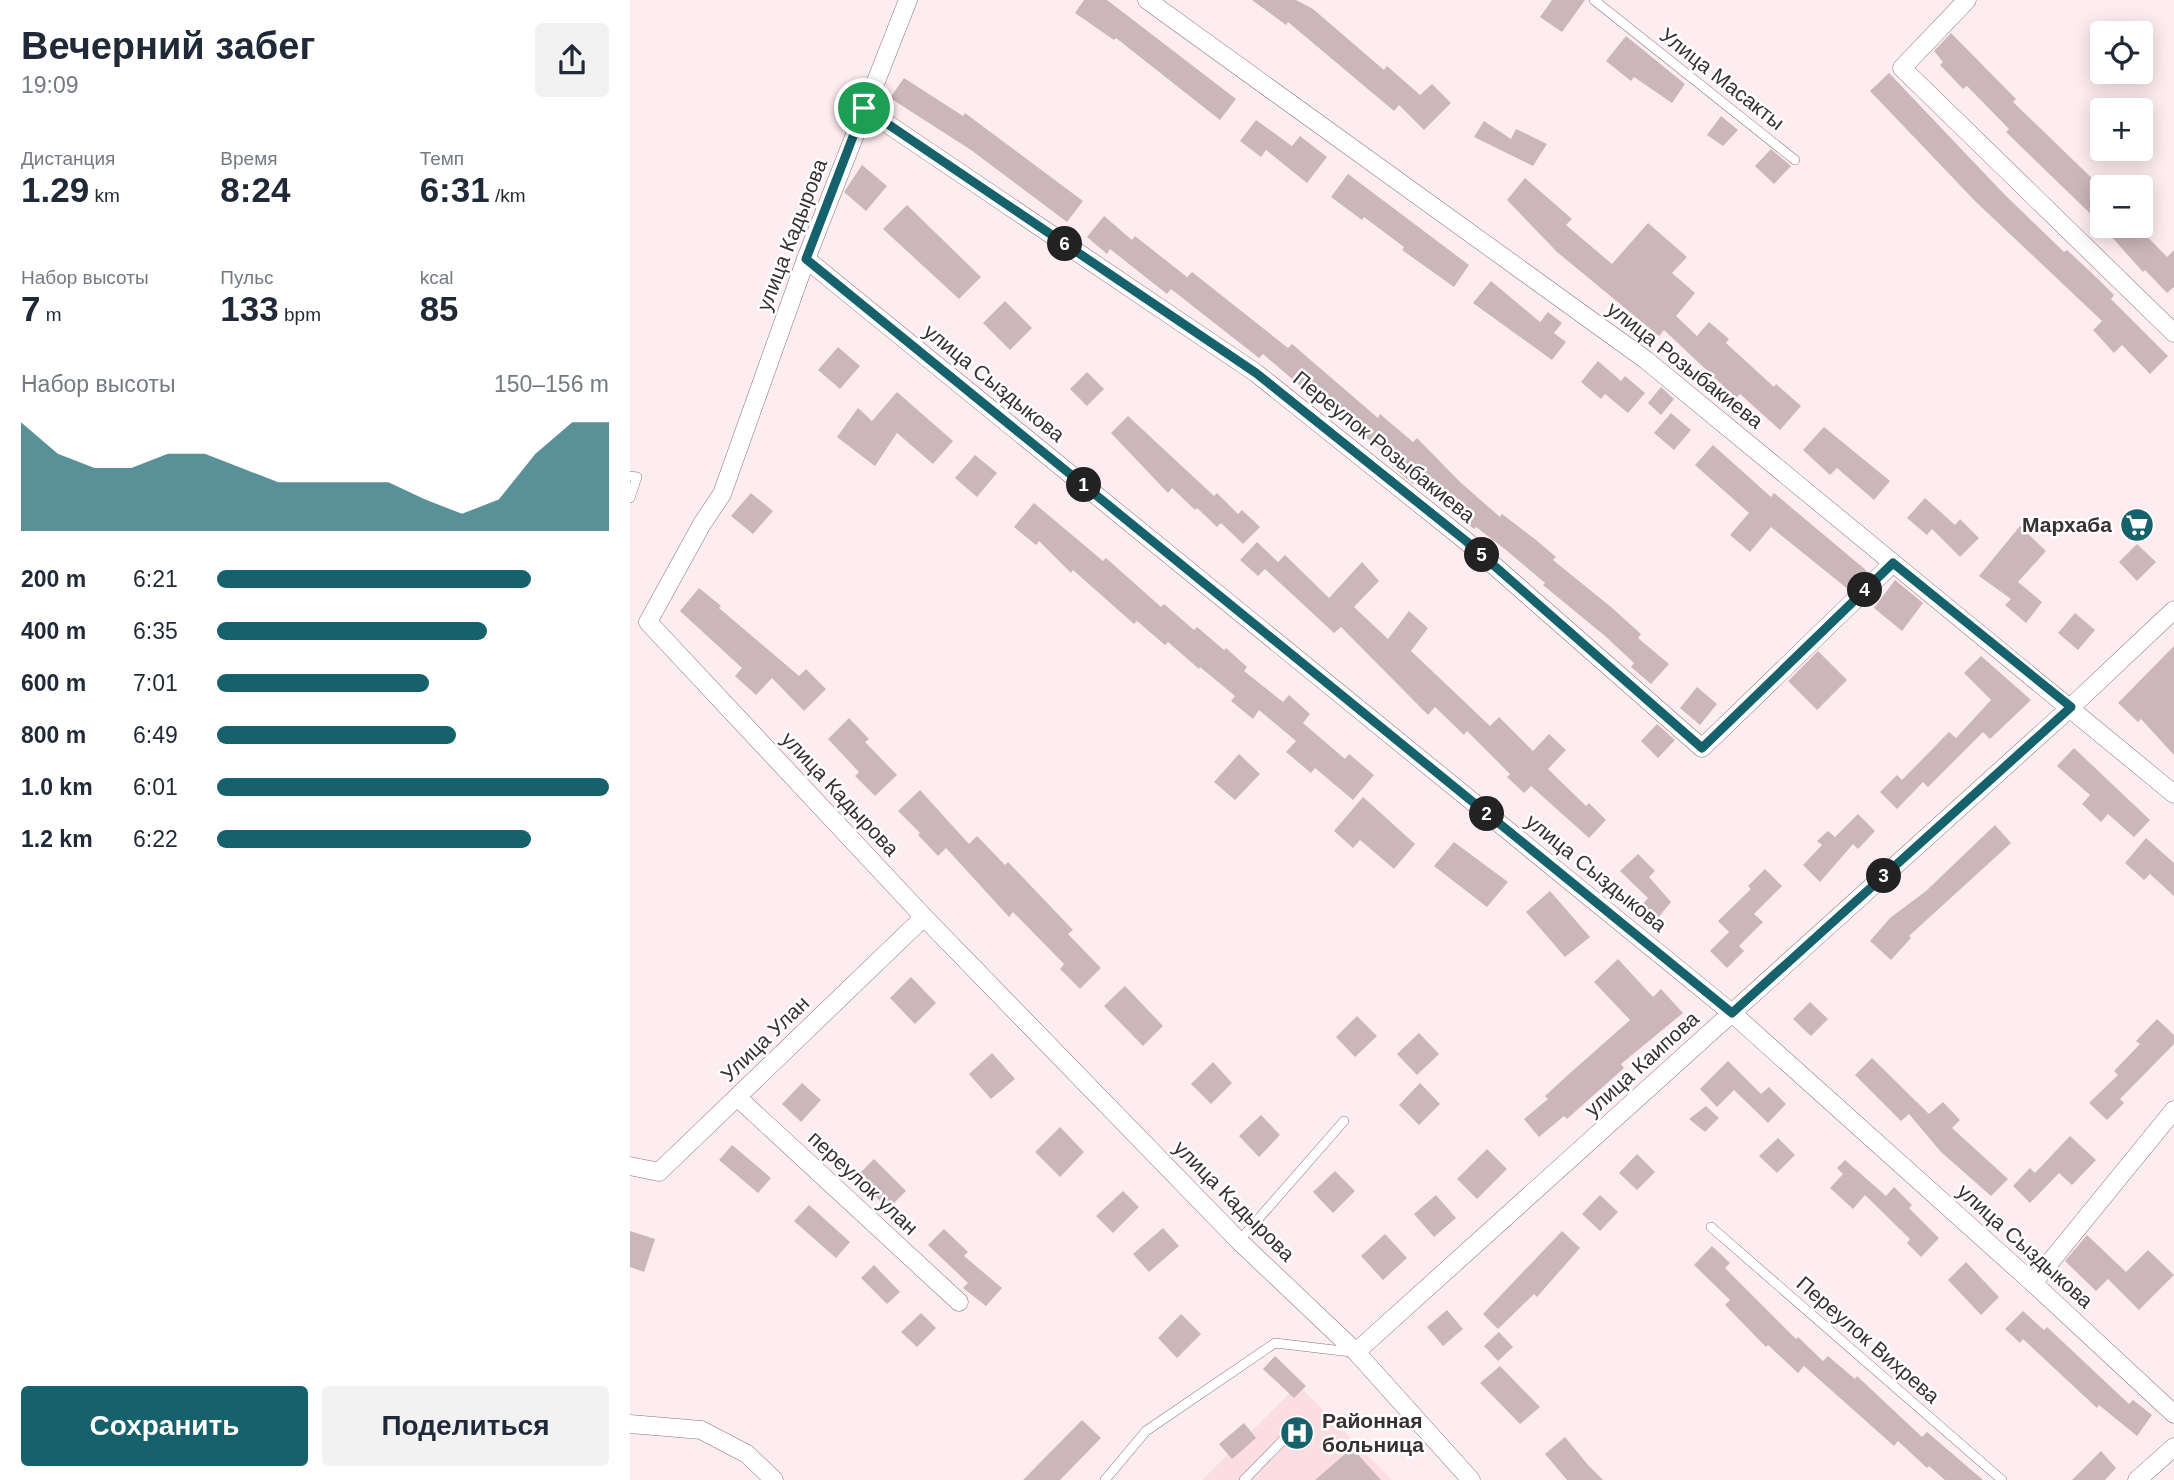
<!DOCTYPE html>
<html lang="ru">
<meta charset="utf-8">
<style>
:root{--surface:#fff;--page:#f2f2f3;--text:#1f2937;--muted:#747a83;--accent:#15626c}
body{margin:0;font-family:Helvetica,sans-serif;background:var(--page);color:var(--text);height:100vh;display:flex;flex-direction:column;font-size:26px;white-space:nowrap}
*{box-sizing:border-box;margin:0}
p{font-size:23px;color:var(--muted)}
.icon{flex:none;width:38px;height:38px;fill:none;stroke:currentColor;stroke-width:2;stroke-linecap:round;stroke-linejoin:round}
.map{position:relative;flex:1;overflow:hidden}
.drawer{display:flex;flex-direction:column;background:var(--surface);width:630px}
.drawer>*{flex:none}
.fabs{position:absolute;left:1460px;top:21px;display:grid;gap:14px}
.fabs a{display:grid;place-items:center;width:63px;height:63px;border-radius:7px;background:var(--surface);box-shadow:0 4px 18px #0003;font-size:35px}
.pin{position:absolute;display:grid;place-items:center;width:60px;height:60px;color:#fff;margin:-30px;border:4px solid #fff;border-radius:50%;box-shadow:0 2px 7px #0007}
.km{position:absolute;width:35px;height:35px;margin:-18px;border-radius:50%;background:#222;color:#fff;font-size:19px;line-height:35px;text-align:center}
.round{display:grid;place-items:center;flex:none;width:74px;height:74px;border-radius:7px;background:var(--page)}
.summary{display:flex;align-items:center;justify-content:space-between;height:119px;padding:0 21px}
h1{font-size:38px;font-weight:700;line-height:52px}
.metrics{display:grid;grid-template-columns:repeat(3,1fr);gap:10px;height:119px;padding:7px 21px}
.metrics div{display:grid;align-content:center}
.metrics b{font-size:35px;font-weight:700}
.metrics small{font-size:19px;font-weight:400}
.metrics p{font-size:19px}
.chart{height:196px;padding:14px 21px}
.chart p{display:flex;justify-content:space-between}
.chart svg{width:100%;height:126px;margin-top:7px;fill:var(--accent);opacity:.7}
.action{display:flex;gap:14px;margin-top:auto;padding:14px 21px}
.action a{flex:1;height:80px;border-radius:7px;background:var(--accent);color:#fff;font-size:28px;font-weight:700;line-height:80px;text-align:center}
.action a+a{background:var(--page);color:var(--text)}
ul{padding:0 21px;list-style:none;font-size:23px}
li{display:grid;grid-template-columns:112px 84px 1fr;align-items:center;height:52px}
li i{height:18px;border-radius:9px;background:var(--accent)}
main{display:flex;flex:1;min-height:0}
.map>svg:first-child{display:block}
.built{fill:#fbdde2}
.building{fill:#cbb7ba}
.lines{fill:none;stroke-linecap:round;stroke-linejoin:round}
.lane-casing{stroke:#877577;stroke-width:10}
.street-casing{stroke:#877577;stroke-width:19}
.lane{stroke:#fff;stroke-width:9}
.street{stroke:#fff;stroke-width:18}
.route-casing{stroke:#fff;stroke-width:14}
.route{stroke:#15626c;stroke-width:9}
.labels{text-anchor:middle;stroke-width:5;stroke-linejoin:round;paint-order:stroke}
.street-label{font-size:21px;fill:#383031;stroke:#fff}
.poi-label{font-size:21px;font-weight:bold;fill:#383031;stroke:#fff;text-anchor:end}
</style>
<main>
<section class="drawer">
<div class="summary"><div><h1>Вечерний забег</h1><p>19:09</p></div><a class="round"><svg class="icon" aria-label="share" viewBox="0 0 24 24"><path d="M12 15V3M7 8l5-5 5 5M5 13v7h14v-7"/></svg></a></div>
<div class="metrics">
<div><p>Дистанция</p><b>1.29<small> km</small></b></div>
<div><p>Время</p><b>8:24</b></div>
<div><p>Темп</p><b>6:31<small> /km</small></b></div>
</div>
<div class="metrics">
<div><p>Набор высоты</p><b>7<small> m</small></b></div>
<div><p>Пульс</p><b>133<small> bpm</small></b></div>
<div><p>kcal</p><b>85</b></div>
</div>
<div class="chart"><p><span>Набор высоты</span>150–156 m</p>
<svg viewBox="0 0 160 44" preserveAspectRatio="none"><path d="M0 44V6L10 17L20 22L30 22L40 17L50 17L60 22L70 27L80 27L90 27L100 27L110 33L120 38L130 33L140 17L150 6L160 6V44z"/></svg>
</div>
<ul>
<li><b>200 m</b>6:21<i style="width:80%"></i></li>
<li><b>400 m</b>6:35<i style="width:69%"></i></li>
<li><b>600 m</b>7:01<i style="width:54%"></i></li>
<li><b>800 m</b>6:49<i style="width:61%"></i></li>
<li><b>1.0 km</b>6:01<i style="width:100%"></i></li>
<li><b>1.2 km</b>6:22<i style="width:80%"></i></li>
</ul>
<div class="action"><a>Сохранить</a><a>Поделиться</a></div>
</section>
<div class="map">
<svg width="1544" height="1480" viewBox="0 0 1544 1480">
<rect width="100%" height="100%" fill="#feedf0"/>
<path class="built" d="M668 1385 762 1480H572Z"/>
<g class="building">
<path d="M454 0H477L606 99 590 120 486 38 484 40 445 13Z"/>
<path d="M622 0H666L683 9 754 70 757 66 790 95 802 84 821 103 794 130 769 105 764 111 658 22 656 25Z"/>
<path d="M922 0H955L932 32 910 17Z"/>
<path d="M1321 33 1386 99 1383 102 1472 188V225L1376 132 1379 129 1337 86 1333 89 1310 65 1313 62 1304 51Z"/>
<path d="M996 36 1055 84 1042 103 1004 77 1001 81 976 61Z"/>
<path d="M1259 73 1375 195 1434 252 1437 250 1466 277 1484 295 1481 299 1538 356 1520 374 1492 345 1484 353 1463 330 1472 321 1345 201 1240 91Z"/>
<path d="M274 78 333 116 335 113 453 201 437 222 341 150 260 98Z"/>
<path d="M1091 116 1108 130 1093 146 1077 135Z"/>
<path d="M626 120 662 146 670 136 697 157 677 183 636 150 631 157 610 141Z"/>
<path d="M854 121 881 139 886 129 917 144 903 166 844 137Z"/>
<path d="M1141 149 1161 166 1144 184 1125 166Z"/>
<path d="M232 165 257 186 236 211 214 192Z"/>
<path d="M718 174 839 265 824 287 772 250 774 247 734 217 732 220 701 197Z"/>
<path d="M895 178 942 219 936 225 982 264 1018 223 1057 257 1042 273 1065 293 1046 316 1067 336 1079 322 1099 339 1096 343 1144 387 1146 384 1171 406 1150 430 1110 394 1106 398 1034 330 1029 336 927 252 877 200Z"/>
<path d="M277 205 351 277 329 299 253 229Z"/>
<path d="M474 216 502 240 505 236 557 277 562 272 658 348 662 344 748 418 750 414 783 442 787 438 830 482 870 517 872 514 906 540 926 557 923 560 981 607 1011 634 1008 638 1039 664 1021 684 1001 667 1004 663 975 636 913 585 915 583 876 550 846 527 844 529 787 478 783 484 762 466 765 462 725 428 723 431 633 354 629 358 541 289 537 294 480 249 477 254 457 237Z"/>
<path d="M1472 226H1507L1537 257 1544 250V287L1537 293 1515 270 1513 272Z"/>
<path d="M861 281 910 322 918 312 932 323 924 333 936 342 922 360 843 303Z"/>
<path d="M375 301 402 328 380 350 353 323Z"/>
<path d="M208 347 230 366 210 389 188 370Z"/>
<path d="M968 361 991 381 995 376 1015 393 998 413 975 394 971 399 951 382Z"/>
<path d="M457 372 474 389 457 406 440 389Z"/>
<path d="M1031 387 1044 399 1031 415 1018 403Z"/>
<path d="M267 392 323 441 303 464 267 433 245 466 207 437 228 408 242 421Z"/>
<path d="M1041 413 1061 430 1044 450 1024 433Z"/>
<path d="M498 416 584 496 587 493 608 514 612 510 630 527 613 544 591 523 587 527 567 508 565 510 542 488 538 493 481 433Z"/>
<path d="M1194 427 1260 481 1244 500 1207 468 1200 475 1173 450Z"/>
<path d="M1083 445 1141 497 1144 493 1237 571 1219 590 1141 527 1120 552 1100 535 1119 513 1065 465Z"/>
<path d="M345 455 367 473 347 497 325 478Z"/>
<path d="M121 493 143 511 123 534 101 516Z"/>
<path d="M1295 498 1325 525 1330 519 1349 538 1330 557 1302 529 1297 535 1277 518Z"/>
<path d="M404 503 473 561 476 558 531 607 534 604 564 630 567 627 594 650 596 648 617 667 614 671 653 702 659 695 680 714 673 723 715 759 719 754 744 775 723 800 685 768 681 773 656 752 666 741 629 710 623 719 601 701 605 696 570 667 569 669 538 642 535 645 507 621 504 624 443 570 441 573 409 541 406 545 384 527Z"/>
<path d="M1508 511 1521 524 1510 538 1493 526Z"/>
<path d="M1390 526 1416 551 1388 582 1412 602 1396 623 1375 605 1381 599 1349 576Z"/>
<path d="M627 542 648 562 655 555 699 598 732 562 749 581 724 607 758 639 779 611 798 628 781 651 860 726 869 717 903 751 919 734 936 750 918 769 956 806 959 803 976 820 959 838 901 786 894 793 877 777 880 774 837 731 834 735 805 707 798 715 711 627 704 633 635 569 628 576 610 560Z"/>
<path d="M1507 544 1526 562 1507 581 1489 562Z"/>
<path d="M1265 580 1293 603 1272 631 1244 608Z"/>
<path d="M69 588 91 606 89 608 169 676 176 669 196 689 174 711 142 678 126 695 105 676 112 668 50 611Z"/>
<path d="M1445 613 1465 630 1448 650 1428 633Z"/>
<path d="M1544 646V755L1511 719 1508 722 1488 703Z"/>
<path d="M1188 651 1217 680 1187 710 1158 681Z"/>
<path d="M1351 656 1401 700 1360 739 1353 732 1298 787 1293 782 1267 809 1250 792 1267 775 1272 780 1319 732 1326 738 1361 700 1334 673Z"/>
<path d="M1067 687 1087 704 1070 725 1050 708Z"/>
<path d="M219 718 239 739 235 742 267 775 245 796 225 776 229 772 198 739Z"/>
<path d="M1027 724 1045 740 1028 758 1011 741Z"/>
<path d="M1444 748 1520 820 1504 837 1478 814 1471 822 1452 804 1460 795 1427 766Z"/>
<path d="M609 754 630 774 605 800 584 782Z"/>
<path d="M290 790 339 844 347 836 375 865 378 862 443 930 438 934 471 968 450 989 430 969 434 964 383 912 379 917 316 848 308 856 288 835 290 833 268 811Z"/>
<path d="M733 797 785 844 764 869 730 840 723 848 704 831Z"/>
<path d="M1228 814 1245 831 1228 849 1223 844 1190 882 1173 865 1192 845 1187 841 1198 831 1205 837Z"/>
<path d="M1365 825 1381 843 1279 936 1281 938 1261 960 1240 941 1260 918 1296 891Z"/>
<path d="M1516 838 1544 863V896L1520 874 1514 880 1495 863Z"/>
<path d="M824 842 878 882 857 907 804 866Z"/>
<path d="M1008 854 1025 871 1019 877 1041 902 1027 919 1012 905 1018 898 990 871Z"/>
<path d="M1135 869 1152 886 1124 914 1133 922 1109 946 1114 951 1097 968 1080 951 1099 932 1088 921 1121 889 1118 886Z"/>
<path d="M920 891 960 937 935 957 896 912Z"/>
<path d="M988 959 1023 997 1031 989 1053 1013 991 1064 994 1068 937 1119 934 1116 909 1137 894 1119 918 1099 915 1096 939 1074 1000 1020 964 982Z"/>
<path d="M281 977 306 1003 285 1024 260 998Z"/>
<path d="M495 986 533 1026 513 1046 474 1006Z"/>
<path d="M1180 1002 1198 1019 1181 1036 1163 1019Z"/>
<path d="M727 1016 747 1036 725 1057 706 1037Z"/>
<path d="M1527 1019 1544 1035V1044L1490 1099 1494 1103 1477 1120 1459 1103 1488 1075 1484 1071 1510 1044 1506 1041Z"/>
<path d="M789 1033 809 1054 787 1075 767 1054Z"/>
<path d="M362 1053 385 1079 361 1099 339 1074Z"/>
<path d="M1242 1058 1299 1114 1313 1102 1330 1120 1322 1128 1378 1179 1361 1196 1311 1152 1279 1114 1271 1121 1225 1075Z"/>
<path d="M1098 1061 1131 1094 1139 1087 1156 1104 1138 1123 1104 1090 1087 1107 1070 1089Z"/>
<path d="M583 1062 602 1083 581 1104 561 1084Z"/>
<path d="M172 1083 191 1100 171 1122 152 1104Z"/>
<path d="M790 1083 810 1104 789 1125 769 1105Z"/>
<path d="M1076 1106 1089 1118 1075 1132 1059 1119Z"/>
<path d="M631 1115 650 1135 629 1157 609 1136Z"/>
<path d="M430 1127 454 1152 430 1177 405 1152Z"/>
<path d="M1440 1136 1466 1160 1442 1185 1429 1173 1400 1203 1383 1186 1400 1168 1405 1173Z"/>
<path d="M1148 1138 1165 1155 1147 1173 1129 1156Z"/>
<path d="M102 1145 141 1178 128 1193 89 1160Z"/>
<path d="M857 1149 877 1169 847 1199 827 1179Z"/>
<path d="M1007 1154 1025 1172 1007 1190 989 1173Z"/>
<path d="M244 1159 276 1191 258 1209 226 1177Z"/>
<path d="M1215 1160 1256 1196 1264 1187 1282 1205 1279 1208 1309 1238 1291 1257 1277 1243 1280 1239 1235 1195 1223 1209 1200 1188 1213 1174 1207 1168Z"/>
<path d="M705 1171 725 1191 703 1213 683 1192Z"/>
<path d="M493 1191 509 1207 483 1233 466 1216Z"/>
<path d="M806 1195 826 1218 804 1237 784 1214Z"/>
<path d="M970 1195 988 1212 970 1231 952 1214Z"/>
<path d="M179 1205 220 1242 206 1258 164 1221Z"/>
<path d="M533 1228 549 1246 519 1272 503 1254Z"/>
<path d="M314 1229 338 1252 334 1256 372 1288 356 1306 333 1288 338 1283 298 1245Z"/>
<path d="M0 1231 25 1239 14 1272 0 1267Z"/>
<path d="M932 1231 950 1248 907 1297 904 1294 868 1329 853 1314Z"/>
<path d="M755 1234 777 1258 753 1280 731 1256Z"/>
<path d="M1457 1235 1496 1272 1518 1250 1544 1275 1509 1310 1478 1279 1466 1291 1435 1261Z"/>
<path d="M1082 1246 1100 1263 1095 1268 1166 1339 1168 1337 1193 1361 1198 1356 1225 1379 1227 1376 1292 1437 1297 1432 1353 1480H1315L1299 1466 1297 1468 1268 1441 1264 1446 1174 1366 1168 1373 1138 1345 1136 1347 1095 1305 1100 1300 1064 1265Z"/>
<path d="M1336 1262 1369 1297 1351 1315 1318 1280Z"/>
<path d="M244 1265 270 1292 257 1304 231 1278Z"/>
<path d="M817 1310 833 1329 813 1346 797 1327Z"/>
<path d="M1393 1311 1414 1330 1417 1327 1499 1404 1503 1400 1522 1415 1507 1436 1469 1405 1467 1408 1393 1339 1390 1343 1375 1329Z"/>
<path d="M291 1313 306 1328 287 1347 271 1332Z"/>
<path d="M551 1314 571 1334 547 1358 528 1338Z"/>
<path d="M869 1332 883 1347 868 1361 854 1346Z"/>
<path d="M645 1356 676 1386 664 1398 633 1369Z"/>
<path d="M870 1366 910 1407 890 1424 850 1383Z"/>
<path d="M452 1420 471 1438 430 1480H393Z"/>
<path d="M614 1423 626 1438 602 1459 589 1444Z"/>
<path d="M935 1437 958 1465 973 1480H937L915 1454Z"/>
<path d="M722 1448 751 1480H685Z"/>
<path d="M1471 1451 1486 1468 1475 1480H1442Z"/>
</g>
<g class="lines">
<g class="lane-casing">
<g id="lane">
<path d="M964 0 1165 160"/>
<path d="M0 476 7 477 0 498"/>
<path d="M1081 1227 1372 1480"/>
<path d="M609 1241 714 1121"/>
<path d="M475 1480 516 1431 645 1343 721 1352"/>
<path d="M614 1480 663 1430"/>
</g>
</g>
<g class="street-casing">
<g id="street">
<path d="M278 0 176 259 92 494 72 524 18 622 294 917 609 1241 726 1352 841 1480"/>
<path d="M517 0 1016 360 1544 794"/>
<path d="M1337 0 1272 68 1544 333"/>
<path d="M234 108 626 373 836 541 1072 748 1263 563"/>
<path d="M176 259 1102 1013 1403 1283 1544 1414"/>
<path d="M107 1097 329 1302"/>
<path d="M0 1166 29 1172 294 917"/>
<path d="M1403 1283 1544 1110"/>
<path d="M726 1352 1441 707 1544 610"/>
<path d="M0 1424 71 1430 117 1454 144 1480"/>
<path d="M1507 1480 1544 1447"/>
</g>
</g>
<use href="#lane" class="lane"/>
<use href="#street" class="street"/>
</g>
<g class="lines">
<g class="route-casing">
<path id="route" d="M234 108 626 373 836 541 1072 748 1263 563 1441 707 1102 1013 176 259Z"/>
</g>
<use href="#route" class="route"/>
</g>
<defs>
<g id="supermarket-disc" transform="scale(1.75)"><circle r="9.5" fill="#15626c" stroke="#fff"/><path d="M-6-5.5h2.5l.6 2H6L4.5 2H-2.5L-4.4-4H-6ZM-1.5 3.2a1.3 1.3 0 1 0 .1 0ZM3 3.2a1.3 1.3 0 1 0 .1 0Z" fill="#fff"/></g>
<g id="hospital-disc" transform="scale(1.75)"><circle r="9.5" fill="#15626c" stroke="#fff"/><path d="M-5-5h3v3.5h4V-5h3V5h-3V1.5h-4V5h-3Z" fill="#fff"/></g>
</defs>
<g fill-rule="evenodd">
<use href="#supermarket-disc" x="1507" y="525"/>
<use href="#hospital-disc" x="667" y="1433"/>
</g>
<g class="labels">
<g class="street-label">
<text transform="translate(1092 79) rotate(38)" y="7">Улица Масакты</text>
<text transform="translate(162 235) rotate(-69)" y="7">улица Кадырова</text>
<text transform="translate(1055 365) rotate(38)" y="7">улица Розыбакиева</text>
<text transform="translate(364 383) rotate(39)" y="7">улица Сыздыкова</text>
<text transform="translate(754 447) rotate(39)" y="7">Переулок Розыбакиева</text>
<text transform="translate(210 794) rotate(47)" y="7">улица Кадырова</text>
<text transform="translate(966 873) rotate(39)" y="7">улица Сыздыкова</text>
<text transform="translate(135 1039) rotate(-44)" y="7">Улица Улан</text>
<text transform="translate(1012 1064) rotate(-42)" y="7">улица Каипова</text>
<text transform="translate(233 1183) rotate(43)" y="7">переулок улан</text>
<text transform="translate(604 1201) rotate(45)" y="7">улица Кадырова</text>
<text transform="translate(1395 1246) rotate(42)" y="7">улица Сыздыкова</text>
<text transform="translate(1238 1340) rotate(41)" y="7">Переулок Вихрева</text>
</g>
<g class="poi-label">
<text x="1482" y="532">Мархаба</text>
<text x="692" y="1428" text-anchor="start">Районная<tspan x="692" dy="24">больница</tspan></text>
</g>
</g>
</svg>
<div class="fabs">
<a><svg class="icon" aria-label="locate" viewBox="0 0 24 24"><circle cx="12" cy="12" r="6"/><path d="M12 2v4M12 18v4M2 12h4M18 12h4"/></svg></a>
<a>+</a>
<a>−</a>
</div>
<div class="pin" style="left:234px;top:108px;background:#1e9e55"><svg class="icon" aria-label="arrive" viewBox="0 0 24 24"><path d="M6 21V4h12l-3 4 3 4H6"/></svg></div>
<b class="km" style="left:454px;top:485px">1</b>
<b class="km" style="left:857px;top:814px">2</b>
<b class="km" style="left:1254px;top:876px">3</b>
<b class="km" style="left:1235px;top:590px">4</b>
<b class="km" style="left:852px;top:555px">5</b>
<b class="km" style="left:435px;top:244px">6</b>
</div>
</main>
